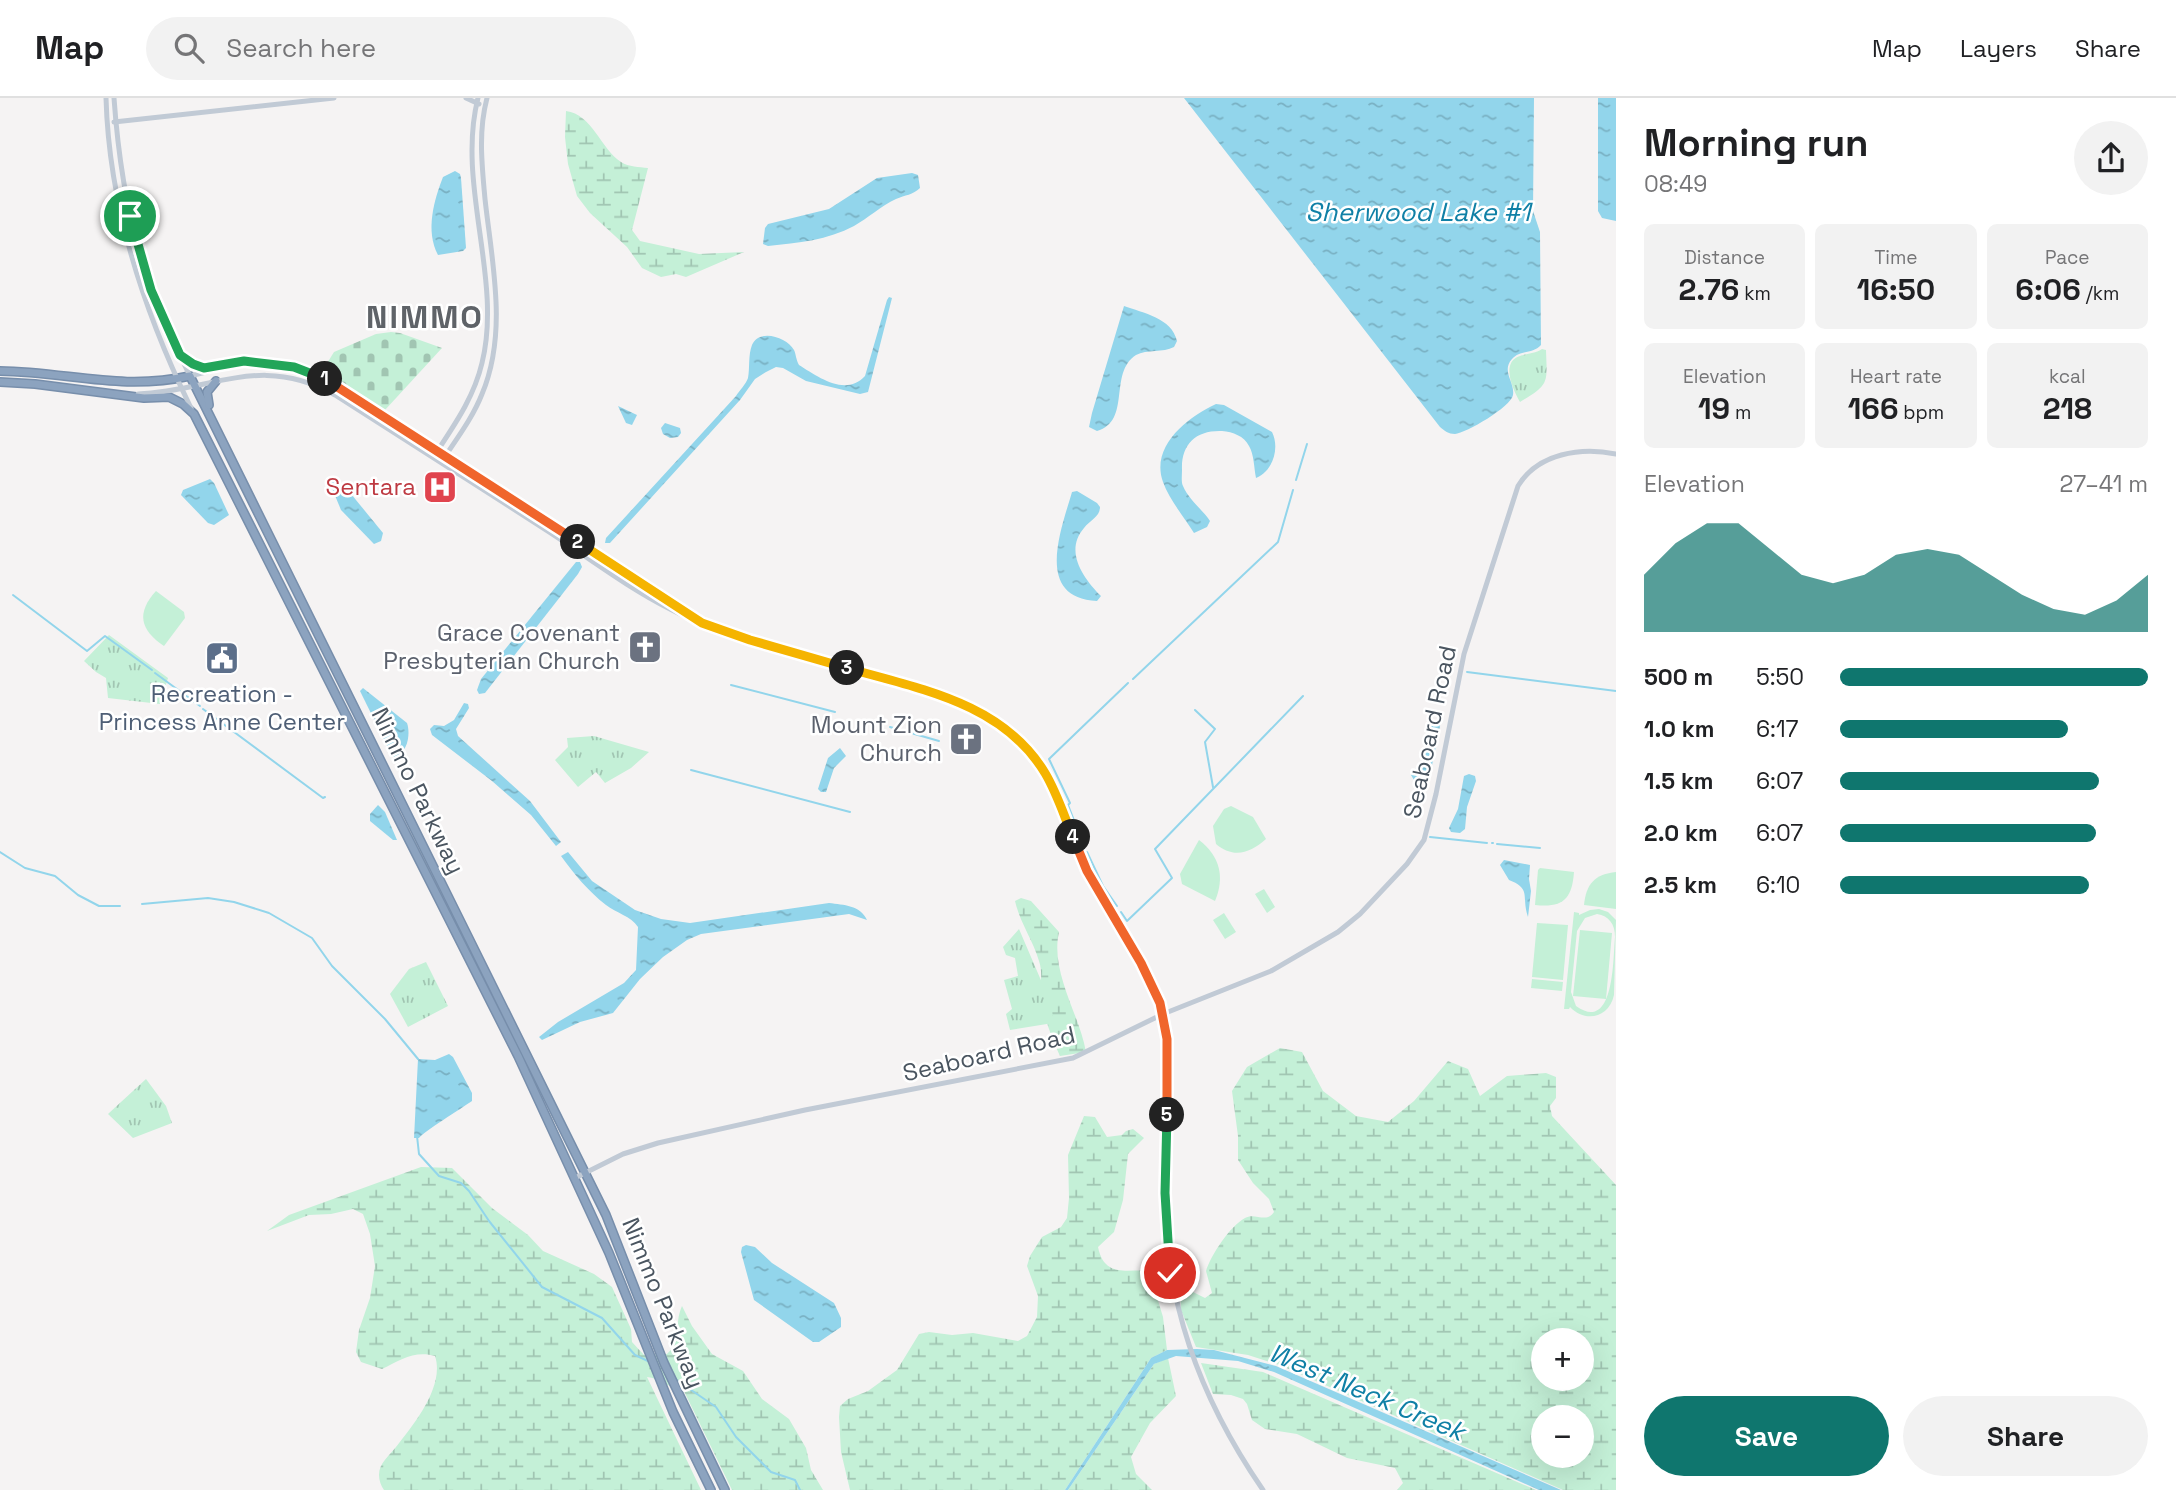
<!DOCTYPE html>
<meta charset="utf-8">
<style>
:root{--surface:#fff;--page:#f2f2f2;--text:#202124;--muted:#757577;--line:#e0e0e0;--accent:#0f766e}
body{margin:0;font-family:"Space Grotesk",sans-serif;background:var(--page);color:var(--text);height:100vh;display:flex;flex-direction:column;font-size:26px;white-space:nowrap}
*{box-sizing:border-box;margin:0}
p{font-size:23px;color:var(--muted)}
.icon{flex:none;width:38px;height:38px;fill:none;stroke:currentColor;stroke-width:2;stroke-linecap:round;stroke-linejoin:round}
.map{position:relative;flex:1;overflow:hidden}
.panel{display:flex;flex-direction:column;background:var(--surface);width:560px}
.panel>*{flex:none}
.buttons{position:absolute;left:1531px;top:1230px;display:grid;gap:14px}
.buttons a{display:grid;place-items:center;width:63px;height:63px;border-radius:50%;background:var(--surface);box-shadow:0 7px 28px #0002;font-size:35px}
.pin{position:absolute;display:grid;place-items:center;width:60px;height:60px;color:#fff;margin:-30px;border:4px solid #fff;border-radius:50%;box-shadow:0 2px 7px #0007}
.km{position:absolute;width:35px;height:35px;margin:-18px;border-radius:50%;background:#222;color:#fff;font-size:19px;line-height:35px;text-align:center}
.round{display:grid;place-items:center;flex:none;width:74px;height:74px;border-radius:37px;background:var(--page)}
.overview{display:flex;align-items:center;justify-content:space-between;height:119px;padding:0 28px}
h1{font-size:38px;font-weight:700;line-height:52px}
.stats{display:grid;grid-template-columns:repeat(3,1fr);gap:10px;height:119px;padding:7px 28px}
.stats div{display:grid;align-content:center;border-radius:10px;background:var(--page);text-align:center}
.stats b{font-size:30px;font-weight:700}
.stats small{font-size:19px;font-weight:400}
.stats p{font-size:19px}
.chart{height:196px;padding:14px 28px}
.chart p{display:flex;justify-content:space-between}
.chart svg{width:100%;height:126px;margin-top:7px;fill:var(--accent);opacity:.7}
.cta{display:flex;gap:14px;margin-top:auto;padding:14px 28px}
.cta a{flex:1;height:80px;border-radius:42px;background:var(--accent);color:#fff;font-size:28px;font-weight:700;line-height:80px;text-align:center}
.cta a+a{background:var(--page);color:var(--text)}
ul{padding:0 28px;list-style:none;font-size:23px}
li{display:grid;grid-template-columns:112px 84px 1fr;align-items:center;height:52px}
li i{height:18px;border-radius:9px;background:var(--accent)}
header{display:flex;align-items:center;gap:42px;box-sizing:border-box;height:98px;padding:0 35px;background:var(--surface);border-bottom:2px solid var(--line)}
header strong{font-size:33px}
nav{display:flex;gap:38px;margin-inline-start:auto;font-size:24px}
.search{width:490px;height:63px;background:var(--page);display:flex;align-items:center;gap:18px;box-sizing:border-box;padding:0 24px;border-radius:38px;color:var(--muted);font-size:26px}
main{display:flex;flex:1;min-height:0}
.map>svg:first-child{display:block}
.wetland{fill:url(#wetland-marsh);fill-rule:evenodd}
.cemetery{fill:url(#cemetery-stones)}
.park{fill:url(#park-tufts)}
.garden{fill:#c4f0d7;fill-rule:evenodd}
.water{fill:url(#water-ripples)}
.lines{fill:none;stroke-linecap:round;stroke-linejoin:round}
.stream{stroke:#92d5eb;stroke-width:2}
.highway-casing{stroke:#778eab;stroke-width:10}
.secondary{stroke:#c1cad5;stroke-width:5}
.highway{stroke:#8ca3bf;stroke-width:7}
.split-1-casing{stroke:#fff;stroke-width:14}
.split-2-casing{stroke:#fff;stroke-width:14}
.split-3-casing{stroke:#fff;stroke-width:14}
.split-4-casing{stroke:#fff;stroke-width:14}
.split-5-casing{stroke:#fff;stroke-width:14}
.split-6-casing{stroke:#fff;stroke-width:14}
.split-1{stroke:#22a559;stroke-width:9}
.split-2{stroke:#f0652b;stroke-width:9}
.split-3{stroke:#f5b400;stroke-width:9}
.split-4{stroke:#f5b400;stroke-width:9}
.split-5{stroke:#f0652b;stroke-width:9}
.split-6{stroke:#22a559;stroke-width:9}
.labels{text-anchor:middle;stroke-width:5;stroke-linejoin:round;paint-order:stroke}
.health-label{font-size:24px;fill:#be3a42;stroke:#fff;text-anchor:end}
.worship-label{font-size:24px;fill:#5b616d;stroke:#fff;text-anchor:end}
.service-label{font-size:24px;fill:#4e5e75;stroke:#fff}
.street-label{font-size:24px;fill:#4a5560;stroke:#fff}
.water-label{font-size:26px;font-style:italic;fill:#1080a6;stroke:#fff}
.district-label{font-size:32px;font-weight:bold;letter-spacing:2px;fill:#5f6368;stroke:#fff}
</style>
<header>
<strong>Map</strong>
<div class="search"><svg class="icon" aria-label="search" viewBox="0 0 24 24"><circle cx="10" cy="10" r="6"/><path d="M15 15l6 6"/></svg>Search here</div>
<nav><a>Map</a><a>Layers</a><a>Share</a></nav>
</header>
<main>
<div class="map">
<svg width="1616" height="1392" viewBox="0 0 1616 1392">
<defs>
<pattern id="wetland-marsh" width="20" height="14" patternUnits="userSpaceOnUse" patternTransform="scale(1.75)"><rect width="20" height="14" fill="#c4f0d7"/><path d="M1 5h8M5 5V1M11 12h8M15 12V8" fill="none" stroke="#a1c5b2"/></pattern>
<pattern id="cemetery-stones" width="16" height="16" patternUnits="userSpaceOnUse" patternTransform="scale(1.75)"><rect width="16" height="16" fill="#c4f0d7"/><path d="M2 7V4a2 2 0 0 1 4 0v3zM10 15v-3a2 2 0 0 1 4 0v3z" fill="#a1c5b2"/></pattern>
<pattern id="park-tufts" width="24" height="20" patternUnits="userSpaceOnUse" patternTransform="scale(1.75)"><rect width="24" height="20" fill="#c4f0d7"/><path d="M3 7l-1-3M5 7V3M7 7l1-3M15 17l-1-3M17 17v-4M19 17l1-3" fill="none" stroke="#a1c5b2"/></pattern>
<pattern id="water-ripples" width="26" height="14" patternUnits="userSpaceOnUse" patternTransform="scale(1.75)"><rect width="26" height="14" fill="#92d5eb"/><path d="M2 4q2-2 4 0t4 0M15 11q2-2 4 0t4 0" fill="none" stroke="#79b0c2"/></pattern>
</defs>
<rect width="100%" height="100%" fill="#f5f3f3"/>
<g class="wetland">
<path d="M566 13C592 16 601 51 621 64 629 69 639 69 648 70L632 132 640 143 699 156 744 154 686 179 676 176 661 179 642 170 627 149 590 115 577 98 568 66 565 39Z"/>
<path d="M1021 800 1031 803 1059 834C1050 874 1079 915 1086 954L1060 958C1051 939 1043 917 1041 895 1040 884 1043 875 1039 863 1033 842 1020 825 1015 803Z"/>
<path d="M1280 950 1302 954 1323 993 1356 1018 1388 1024 1414 1003 1448 963 1468 971 1480 998 1507 978 1546 975 1556 979V1000L1550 1008 1552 1018 1616 1087V1392H1563L1282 1268 1248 1257 1196 1249 1181 1212 1180 1191 1189 1192 1205 1200 1212 1195 1206 1173C1211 1157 1230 1128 1245 1120 1255 1114 1266 1126 1274 1114L1269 1101 1253 1085 1238 1062V1038L1232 993 1247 969ZM1544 1242H1582V1281H1544ZM1544 1320H1582V1358H1544Z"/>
<path d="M1084 1018 1095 1019 1107 1039 1122 1037 1126 1033 1133 1031 1144 1040 1128 1056 1123 1102 1114 1134 1098 1149C1105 1184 1134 1168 1152 1174L1153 1186 1163 1219 1167 1252 1151 1260 1065 1392H850L841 1354 839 1319 840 1308 848 1301 868 1293 897 1272 919 1236 929 1234 952 1237 973 1235 1018 1243 1027 1238 1037 1219 1038 1198 1027 1168 1030 1158 1042 1139 1061 1129 1067 1120 1069 1100 1068 1057Z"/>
<path d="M421 1069 452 1070 492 1110 528 1137 543 1153 594 1176 612 1189 631 1231 632 1244 644 1257 667 1256C684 1240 673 1228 682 1208L692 1228 712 1256 743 1273 762 1301 789 1321 806 1350 811 1372 823 1392H732L682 1289C666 1291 661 1280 647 1279L701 1392H384C381 1388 379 1382 379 1377 379 1365 389 1358 396 1349 414 1326 445 1288 435 1258 415 1252 400 1262 382 1271L361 1264 356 1254 359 1232 370 1200 375 1168 370 1136 363 1116 353 1111 331 1116 309 1117 267 1133 289 1117Z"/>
<path d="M1168 1260 1176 1298 1150 1325 1131 1359 1136 1376 1152 1392H1068L1154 1266Z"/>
<path d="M1201 1265 1263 1274 1536 1392H1397L1403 1385 1395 1370 1347 1360 1297 1336 1265 1331 1252 1322 1247 1306 1243 1301 1231 1297 1213 1296Z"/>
</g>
<path class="cemetery" d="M391 234 400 235 442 250 385 312 321 275 334 254 376 236Z"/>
<g class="park">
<path d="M1542 251 1546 252C1547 285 1550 286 1520 304 1513 292 1500 264 1520 258 1529 255 1534 256 1542 251Z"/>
<path d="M109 537 168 580 160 606 108 600 106 580 96 574 84 563Z"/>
<path d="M594 638 649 654 631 670 605 685 596 674 578 689 555 662 568 649 567 640Z"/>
<path d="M1019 831 1052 908 1053 925 1010 932 1006 916 1012 911 1004 882 1018 878 1015 860 1006 857 1003 849Z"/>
<path d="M426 864 448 908 408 929 390 896 409 871Z"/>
<path d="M146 981 166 1008 172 1025 133 1040 108 1016Z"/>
</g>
<g class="garden">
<path d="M156 493 184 514 185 520 164 548C140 532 136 515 156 493Z"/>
<path d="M1231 708 1253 719 1266 741C1250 755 1234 761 1216 746L1213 728 1224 711Z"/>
<path d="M1199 742C1220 758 1225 779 1215 803L1182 786 1180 776Z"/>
<path d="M1540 770 1574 774C1572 801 1563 810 1535 807L1538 772Z"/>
<path d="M1616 774V811L1584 807C1586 786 1595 776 1616 774Z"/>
<path d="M1264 791 1275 809 1267 815 1255 796Z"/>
<path d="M1599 811 1608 814 1616 822 1614 897C1609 920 1585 925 1570 909L1569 911H1564L1574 814 1579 815V817L1590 812ZM1597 816C1609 818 1615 826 1615 839 1613 859 1615 936 1576 908L1571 894 1577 833 1585 820Z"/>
<path d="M1224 815 1236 834 1225 841 1213 822Z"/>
<path d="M1537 825 1568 827 1563 882 1532 879Z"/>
<path d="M1580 832 1612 835 1606 901 1573 898Z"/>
<path d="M1532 881 1563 884 1562 893 1531 890Z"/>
</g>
<g class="water">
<path d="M1184 0H1534L1533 113 1540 134 1541 247C1533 256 1520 252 1512 261 1501 273 1515 284 1513 297 1511 309 1466 335 1455 336 1448 336 1445 333 1440 329Z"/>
<path d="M1598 0H1616V123L1602 120 1598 113Z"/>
<path d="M455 73 460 76 461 80 466 150 463 153 438 157C425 133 434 102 443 79Z"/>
<path d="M912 75 918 77 920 90C913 97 905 97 896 101 881 108 868 120 854 128 828 142 798 145 768 148L763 146 765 130 768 126 829 111 877 80Z"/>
<path d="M889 199 892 200 868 294 860 296 806 283 783 270 776 269 766 274 755 281 740 302 610 445H605L606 440 736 298C739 293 746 286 748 280 750 270 748 257 752 247 759 230 787 239 794 252 796 256 796 262 799 267 818 279 846 299 865 278L887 202Z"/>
<path d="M1124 208C1143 215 1172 220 1177 243L1174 249C1163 255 1147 251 1136 257 1108 275 1132 323 1097 333L1089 329 1092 315Z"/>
<path d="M1216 306 1224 307 1272 334C1280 350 1273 373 1256 380 1254 370 1254 356 1249 348 1244 338 1233 334 1222 333 1196 332 1181 346 1182 372 1182 377 1181 384 1183 388 1189 402 1202 411 1210 423L1207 429 1194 435C1184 419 1169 401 1163 384 1150 348 1188 319 1216 306Z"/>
<path d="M618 308 637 317 632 327 626 325Z"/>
<path d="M665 325 680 330 681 335 678 339 670 340 663 336 661 330Z"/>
<path d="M210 381 214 385 229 417 214 427 208 425 181 397 183 392Z"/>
<path d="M331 381 347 391 383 435 381 443 374 446 341 412 329 383Z"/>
<path d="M1077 393 1097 405 1100 409C1100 419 1090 422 1084 430 1064 453 1083 480 1101 498L1097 503C1034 500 1061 432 1072 394Z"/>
<path d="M576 464H580L582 469 578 476 485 595 479 596 477 592 481 581Z"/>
<path d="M363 590 407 625C411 637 407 656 394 659L390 654 360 593Z"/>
<path d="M464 605 468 606 469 610 456 631 458 638 530 703 561 744 556 748 531 717 492 683 432 637 430 631 434 627 444 628 454 622Z"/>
<path d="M1432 622 1438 623 1440 628 1429 682 1427 685 1414 682 1411 677 1423 661Z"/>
<path d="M840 650 846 658 834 670 826 694H821L818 691 828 660Z"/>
<path d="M1469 676 1475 678 1476 683 1467 709 1465 731 1460 735 1451 734 1449 730 1458 711 1464 678Z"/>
<path d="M378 707 385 714 397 742H393L370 723V716Z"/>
<path d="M568 754 592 783 635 812 661 821 690 825 829 805C844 807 860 807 867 822L849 816 701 836 687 842 663 859 640 881 613 915 580 924 542 942 539 939 558 924 624 885 636 872 638 829C631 818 616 815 606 807 588 793 575 777 561 758Z"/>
<path d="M1504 762 1530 767 1529 781 1531 793 1528 819C1521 798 1532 791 1509 782L1500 767Z"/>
<path d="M449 956 453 959 472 995V1003C462 1010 423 1034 419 1040H414L418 961 435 962Z"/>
<path d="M746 1147 755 1149 772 1165 834 1205 841 1220V1229L819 1244H813L754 1202 741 1154 742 1149Z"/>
<path d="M1197 1251 1214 1252 1276 1268 1561 1392H1539L1274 1274 1238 1263 1176 1258 1154 1266 1068 1392H1065L1151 1260 1167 1252Z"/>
</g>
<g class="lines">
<g class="stream">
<path d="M1296 382 1307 346"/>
<path d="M13 497 87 553 105 538 152 572"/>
<path d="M1467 574 1616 593"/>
<path d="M155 575 200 608"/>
<path d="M1133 581 1278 444 1293 392"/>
<path d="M731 587 835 614"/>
<path d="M203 611 323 700 325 699"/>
<path d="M1195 612 1215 631 1205 644 1213 689"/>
<path d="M865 622 883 627"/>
<path d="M890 629 939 643"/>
<path d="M691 672 850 714"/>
<path d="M1430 739 1487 745"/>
<path d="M1492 745H1493"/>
<path d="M1497 746 1540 750"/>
<path d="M1084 748 1068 707 1070 705 1049 661 1128 585"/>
<path d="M0 754 25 770 55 778 78 797 99 808H120"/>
<path d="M1087 754 1103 788 1117 808"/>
<path d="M142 806 208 800 234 804 269 815 312 840 332 868 385 921 418 961"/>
<path d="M1121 814 1127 823 1172 780 1155 751 1303 598"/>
<path d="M417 1038 419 1056 439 1078 461 1085 469 1093 489 1123 542 1189 602 1220 635 1257 650 1264"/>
<path d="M675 1281 716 1309 736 1339 771 1374 795 1382 800 1392"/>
</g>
<g class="highway-casing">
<g id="highway">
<path d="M0 273C69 274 120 293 190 278L606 1117 664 1265 725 1392"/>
<path d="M0 284 35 286 144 300 169 299 183 306 194 316 518 958 609 1155 673 1314 711 1392"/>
<path d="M209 307 207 294 216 283"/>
</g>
</g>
<g class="secondary">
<path d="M106 0C109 108 144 214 191 310"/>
<path d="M114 0C119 71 131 143 158 210 167 233 179 255 190 278 258 261 291 258 352 297L687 516"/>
<path d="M466 0 479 6"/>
<path d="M114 24 334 0"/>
<path d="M183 259 200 269 212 268"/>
<path d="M138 296C213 293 261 255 335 297 407 343 478 388 549 434 589 460 628 490 670 511 732 544 814 560 882 580 934 595 992 608 1029 652 1058 687 1067 733 1088 773 1111 820 1149 862 1162 913 1175 962 1166 1036 1165 1087 1163 1201 1199 1299 1263 1392"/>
<path d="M436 355C455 326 474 299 482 265 503 181 456 86 478 0"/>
<path d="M444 360C458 339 473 319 482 296 508 234 492 165 485 101 482 67 478 34 487 0"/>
<path d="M575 1080 623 1056 658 1045 805 1012 1073 960 1163 916 1271 873 1338 834 1360 816 1407 766 1424 742 1436 696 1464 556 1518 388C1538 355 1581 349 1616 356"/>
</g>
<use href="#highway" class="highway"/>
</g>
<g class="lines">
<g class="split-1-casing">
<path id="split-1" d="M130 118 151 192 180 257 193 266 204 270 244 263 294 269 325 281"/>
</g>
<g class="split-2-casing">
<path id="split-2" d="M325 281 578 444"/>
</g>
<g class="split-3-casing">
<path id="split-3" d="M578 444 702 525 750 542 847 570"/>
</g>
<g class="split-4-casing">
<path id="split-4" d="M847 570C920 591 1003 605 1045 675 1057 695 1064 718 1073 739"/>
</g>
<g class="split-5-casing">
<path id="split-5" d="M1073 739 1087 773 1141 865 1160 905 1167 941V1017"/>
</g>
<g class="split-6-casing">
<path id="split-6" d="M1167 1017 1165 1095 1170 1175"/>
</g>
<use href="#split-1" class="split-1"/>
<use href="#split-2" class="split-2"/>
<use href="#split-3" class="split-3"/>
<use href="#split-4" class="split-4"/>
<use href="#split-5" class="split-5"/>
<use href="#split-6" class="split-6"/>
</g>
<defs>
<g id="hospital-square" transform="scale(1.75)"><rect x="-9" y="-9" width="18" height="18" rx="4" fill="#e0444e" stroke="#fff"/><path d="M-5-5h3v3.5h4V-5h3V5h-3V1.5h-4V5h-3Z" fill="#fff"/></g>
<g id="church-square" transform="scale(1.75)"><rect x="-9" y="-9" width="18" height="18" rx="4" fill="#6b7280" stroke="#fff"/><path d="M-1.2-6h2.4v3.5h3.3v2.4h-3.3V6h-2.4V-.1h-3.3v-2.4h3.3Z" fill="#fff"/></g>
<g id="civic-square" transform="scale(1.75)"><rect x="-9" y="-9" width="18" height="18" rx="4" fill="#5c6f8a" stroke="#fff"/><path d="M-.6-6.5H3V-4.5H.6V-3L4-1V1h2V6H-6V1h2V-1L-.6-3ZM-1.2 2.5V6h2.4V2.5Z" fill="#fff"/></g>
</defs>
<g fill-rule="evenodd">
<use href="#hospital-square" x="440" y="389"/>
<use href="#church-square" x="645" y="549"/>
<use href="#civic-square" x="222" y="560"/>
<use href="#church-square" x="966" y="641"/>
</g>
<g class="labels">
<g class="health-label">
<text x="416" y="397">Sentara</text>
</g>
<g class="worship-label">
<text x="620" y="543">Grace Covenant<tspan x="620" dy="28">Presbyterian Church</tspan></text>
<text x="942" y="635">Mount Zion<tspan x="942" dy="28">Church</tspan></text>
</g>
<g class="service-label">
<text x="222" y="604">Recreation -<tspan x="222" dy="28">Princess Anne Center</tspan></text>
</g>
<g class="street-label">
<text transform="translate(1430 634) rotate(-78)" y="8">Seaboard Road</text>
<text transform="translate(418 693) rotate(64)" y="8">Nimmo Parkway</text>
<text transform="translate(989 956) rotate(-13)" y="8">Seaboard Road</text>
<text transform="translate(663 1205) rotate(68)" y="8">Nimmo Parkway</text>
</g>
<g class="water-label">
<text x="1418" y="123">Sherwood Lake #1</text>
<text transform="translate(1367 1294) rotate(23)" y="9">West Neck Creek</text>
</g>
<g class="district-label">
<text x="425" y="230">NIMMO</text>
</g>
</g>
</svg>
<div class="buttons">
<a>+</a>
<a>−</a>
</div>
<div class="pin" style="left:130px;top:118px;background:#1e9e55"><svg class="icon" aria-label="arrive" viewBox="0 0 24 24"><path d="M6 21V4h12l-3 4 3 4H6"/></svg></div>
<div class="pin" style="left:1170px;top:1175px;background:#d93025"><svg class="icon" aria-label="check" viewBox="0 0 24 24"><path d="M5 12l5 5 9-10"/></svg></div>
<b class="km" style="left:325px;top:281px">1</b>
<b class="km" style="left:578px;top:444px">2</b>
<b class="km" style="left:847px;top:570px">3</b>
<b class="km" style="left:1073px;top:739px">4</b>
<b class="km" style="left:1167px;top:1017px">5</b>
</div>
<section class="panel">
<div class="overview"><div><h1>Morning run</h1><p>08:49</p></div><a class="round"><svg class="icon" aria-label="share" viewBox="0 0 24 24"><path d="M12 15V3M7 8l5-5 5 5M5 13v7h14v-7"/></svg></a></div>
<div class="stats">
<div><p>Distance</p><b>2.76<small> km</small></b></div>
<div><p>Time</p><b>16:50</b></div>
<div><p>Pace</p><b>6:06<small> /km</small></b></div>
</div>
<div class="stats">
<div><p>Elevation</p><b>19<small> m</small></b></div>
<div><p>Heart rate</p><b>166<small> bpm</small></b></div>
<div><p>kcal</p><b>218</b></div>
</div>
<div class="chart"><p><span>Elevation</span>27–41 m</p>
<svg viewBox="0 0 160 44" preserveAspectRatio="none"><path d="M0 44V24L10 13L20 6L30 6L40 15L50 24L60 27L70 24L80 17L90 15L100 17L110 24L120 31L130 36L140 38L150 33L160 24V44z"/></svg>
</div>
<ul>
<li><b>500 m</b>5:50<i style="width:100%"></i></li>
<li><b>1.0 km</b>6:17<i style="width:74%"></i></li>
<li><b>1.5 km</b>6:07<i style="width:84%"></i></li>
<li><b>2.0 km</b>6:07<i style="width:83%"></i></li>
<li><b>2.5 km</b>6:10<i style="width:81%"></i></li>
</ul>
<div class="cta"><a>Save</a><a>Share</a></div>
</section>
</main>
